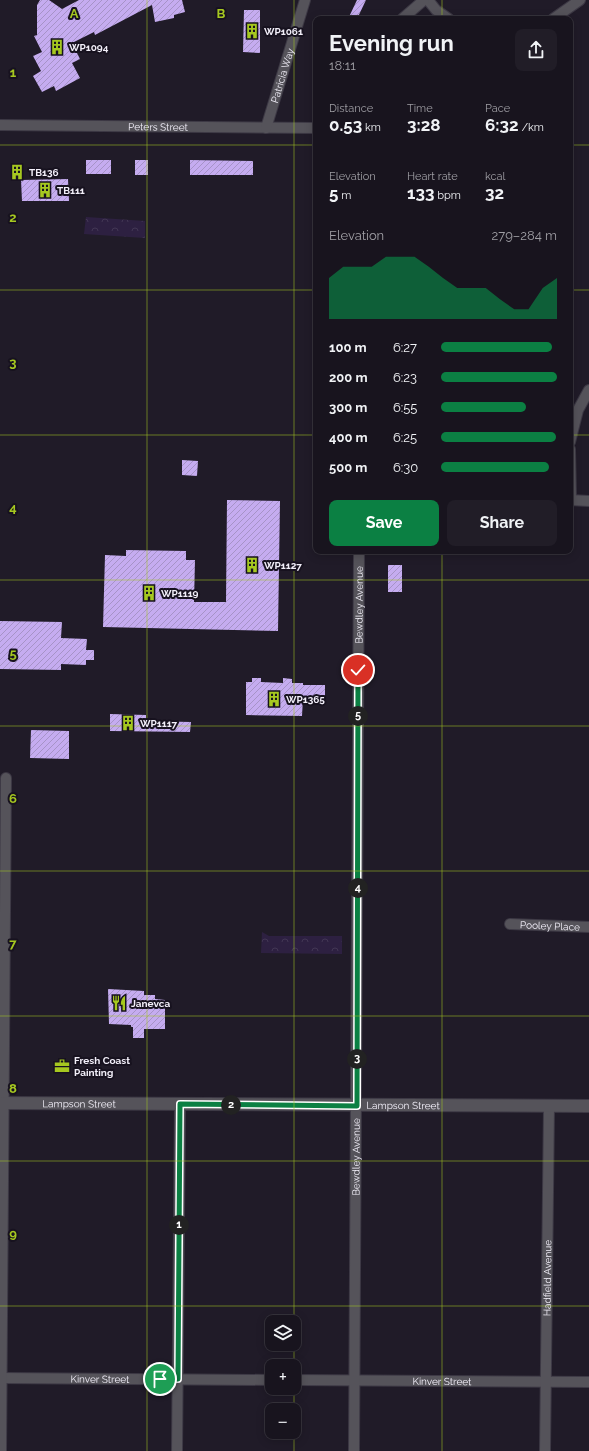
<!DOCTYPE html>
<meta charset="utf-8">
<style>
:root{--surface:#18141e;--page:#211d27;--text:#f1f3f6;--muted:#9f9ea4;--line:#36333c;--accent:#0b8043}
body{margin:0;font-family:Raleway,sans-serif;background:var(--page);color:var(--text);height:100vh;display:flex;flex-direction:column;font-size:15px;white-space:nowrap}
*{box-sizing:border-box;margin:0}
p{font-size:13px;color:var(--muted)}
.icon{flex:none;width:22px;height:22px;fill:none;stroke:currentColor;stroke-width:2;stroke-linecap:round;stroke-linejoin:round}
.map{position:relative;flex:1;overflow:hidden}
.details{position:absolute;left:313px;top:16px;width:260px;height:538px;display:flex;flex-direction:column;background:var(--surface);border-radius:8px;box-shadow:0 2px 10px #0003,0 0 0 1px var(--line)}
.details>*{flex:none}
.controls{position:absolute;left:265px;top:1315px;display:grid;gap:8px}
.controls a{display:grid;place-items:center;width:36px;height:36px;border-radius:8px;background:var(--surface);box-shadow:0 2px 10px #0003,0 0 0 1px var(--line);font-size:20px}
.pin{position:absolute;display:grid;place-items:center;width:34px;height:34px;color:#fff;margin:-17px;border:2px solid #fff;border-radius:50%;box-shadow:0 1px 4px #0007}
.km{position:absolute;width:20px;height:20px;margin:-10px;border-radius:50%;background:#222;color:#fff;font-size:11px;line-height:20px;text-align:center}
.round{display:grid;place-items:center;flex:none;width:42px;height:42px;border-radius:8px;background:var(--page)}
.summary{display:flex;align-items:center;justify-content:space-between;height:68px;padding:0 16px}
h1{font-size:22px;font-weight:700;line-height:30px}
.stats{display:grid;grid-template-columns:repeat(3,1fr);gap:6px;height:68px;padding:4px 16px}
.stats div{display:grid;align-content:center}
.stats b{font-size:17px;font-weight:700}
.stats small{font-size:11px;font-weight:400}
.stats p{font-size:11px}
.chart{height:112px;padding:8px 16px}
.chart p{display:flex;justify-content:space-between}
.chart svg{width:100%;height:72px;margin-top:4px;fill:var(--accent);opacity:.7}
.primary-button{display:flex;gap:8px;margin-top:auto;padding:8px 16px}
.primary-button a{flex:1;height:46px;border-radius:8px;background:var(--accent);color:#fff;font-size:16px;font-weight:700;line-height:46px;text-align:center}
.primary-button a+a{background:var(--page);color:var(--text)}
ul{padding:0 16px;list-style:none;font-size:13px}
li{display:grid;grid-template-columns:64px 48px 1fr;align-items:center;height:30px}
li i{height:10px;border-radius:5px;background:var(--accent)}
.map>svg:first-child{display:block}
.forest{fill:url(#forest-crowns)}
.building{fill:url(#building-hatch)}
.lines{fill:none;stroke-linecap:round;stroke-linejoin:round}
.minor-casing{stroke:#3d3945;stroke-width:12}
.tertiary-casing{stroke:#3d3945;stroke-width:14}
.minor{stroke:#55535a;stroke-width:10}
.tertiary{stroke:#55535a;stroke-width:12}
.route-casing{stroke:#fff;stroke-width:8}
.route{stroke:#0b8043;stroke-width:5}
.grid{fill:none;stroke:#a6c820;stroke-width:1;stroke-opacity:0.55}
.labels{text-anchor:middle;stroke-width:4;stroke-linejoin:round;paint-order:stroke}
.poi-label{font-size:10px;font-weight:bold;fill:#f2eff9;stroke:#17121f;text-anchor:start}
.street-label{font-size:10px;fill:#f2eff9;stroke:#17121f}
.grid-label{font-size:13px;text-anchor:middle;font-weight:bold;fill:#a6c820;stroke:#17121f;stroke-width:4;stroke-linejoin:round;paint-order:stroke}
</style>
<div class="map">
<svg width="589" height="1451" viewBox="0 0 589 1451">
<defs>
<pattern id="forest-crowns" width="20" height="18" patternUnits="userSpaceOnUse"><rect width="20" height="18" fill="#2d2041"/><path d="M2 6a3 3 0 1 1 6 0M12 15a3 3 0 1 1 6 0" fill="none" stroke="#423654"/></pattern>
<pattern id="building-hatch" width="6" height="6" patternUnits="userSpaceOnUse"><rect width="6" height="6" fill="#c5acf0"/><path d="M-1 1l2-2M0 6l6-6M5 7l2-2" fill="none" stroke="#a693c7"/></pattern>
</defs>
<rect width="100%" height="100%" fill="#201b28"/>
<g class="forest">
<path d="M86 217 145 221V238L84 234Z"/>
<path d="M262 932 269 936H342V954L261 953Z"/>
</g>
<g class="building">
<path d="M40 0H49L62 9 79 0H182L185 12 174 15V18L155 22 152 5 95 35 94 32 72 43 80 59 72 63 80 78 56 91 54 86 42 92 33 76 41 71 33 56 42 52 34 36 37 35V5Z"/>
<path d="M357 0H366L357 19H348Z"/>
<path d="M244 10H260V53L243 52Z"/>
<rect x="86" y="160" width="25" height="14"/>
<rect x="135" y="160" width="13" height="15"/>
<path d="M190 160 253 161V175H190Z"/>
<path d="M68 179 69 201H22L21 180Z"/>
<path d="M182 460 198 461 197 476 182 475Z"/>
<path d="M227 500 280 501 278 631 103 627 105 555 126 556V550L186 551V560H195L194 602H226Z"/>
<rect x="388" y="565" width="14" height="27"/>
<path d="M0 621 62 622 61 638 87 639 86 650H94V660H86V665L61 664V670L0 669Z"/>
<path d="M252 678H261V682L283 683V678L292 679V683H303V685H325V698H303L302 716 246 715V682H252Z"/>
<path d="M110 714 146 715V721L191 722 190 732 110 731Z"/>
<path d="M31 730 69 731V759L30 758Z"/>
<path d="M108 989 144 991V995H155V999L165 1000V1029H144V1038H133V1027H131V1025L109 1024Z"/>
</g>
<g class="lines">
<g class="minor-casing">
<g id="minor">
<path d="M428 0 436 10 449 19"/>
<path d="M402 19 424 0"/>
<path d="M553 19 580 0"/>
<path id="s1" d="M0 125 316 128"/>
<path id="s2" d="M266 128 305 0"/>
<path d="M570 442 578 410 589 390"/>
<path d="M570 449 571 500"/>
<path d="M570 500 589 501"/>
<path id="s3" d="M510 924 589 927"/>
<path id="s4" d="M0 1378 272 1380"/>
<path id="s5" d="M294 1380 589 1382"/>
<path d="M1 1451 6 778"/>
<path d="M177 1451 180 1104"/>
<path id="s6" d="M354 1451 359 551"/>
<path id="s7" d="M545 1451 549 1106"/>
</g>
</g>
<g class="tertiary-casing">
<g id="tertiary">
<path id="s8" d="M0 1103 589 1106"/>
</g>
</g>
<use href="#minor" class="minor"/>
<use href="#tertiary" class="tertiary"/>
</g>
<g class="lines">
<g class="route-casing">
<path id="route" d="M160 1379H178L180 1104 357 1106 358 670"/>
</g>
<use href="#route" class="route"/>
</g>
<path class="grid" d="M147 0V1451M294 0V1451M442 0V19M0 145H316M570 145H589M0 290H316M570 290H589M0 435H316M570 435H589M442 551V1451M0 580H589M0 726H589M0 871H589M0 1016H589M0 1161H589M0 1306H589"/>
<defs>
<g id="building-bare" transform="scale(1.2)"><path d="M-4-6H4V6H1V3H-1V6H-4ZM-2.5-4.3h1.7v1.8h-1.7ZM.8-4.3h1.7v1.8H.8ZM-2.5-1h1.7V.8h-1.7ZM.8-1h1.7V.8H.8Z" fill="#a6c820" stroke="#17121f" stroke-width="2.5" paint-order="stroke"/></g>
<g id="restaurant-bare" transform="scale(1.2)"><path d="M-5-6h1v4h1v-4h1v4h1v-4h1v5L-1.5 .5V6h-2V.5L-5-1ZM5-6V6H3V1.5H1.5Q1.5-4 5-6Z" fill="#a6c820" stroke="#17121f" stroke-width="2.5" paint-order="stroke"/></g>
<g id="office-bare" transform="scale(1.2)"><path d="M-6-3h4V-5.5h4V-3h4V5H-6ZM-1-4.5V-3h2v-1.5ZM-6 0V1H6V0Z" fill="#a6c820" stroke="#17121f" stroke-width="2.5" paint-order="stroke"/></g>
</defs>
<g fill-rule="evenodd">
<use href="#building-bare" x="252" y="31"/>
<use href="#building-bare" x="57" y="47"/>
<use href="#building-bare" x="17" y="172"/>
<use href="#building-bare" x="45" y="190"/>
<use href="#building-bare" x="252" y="565"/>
<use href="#building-bare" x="149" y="593"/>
<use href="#building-bare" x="274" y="699"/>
<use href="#building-bare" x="128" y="723"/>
<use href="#restaurant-bare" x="119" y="1003"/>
<use href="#office-bare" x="62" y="1066"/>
</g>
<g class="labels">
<g class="poi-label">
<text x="264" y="35">WP1061</text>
<text x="69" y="51">WP1094</text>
<text x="29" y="176">TB136</text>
<text x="57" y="194">TB111</text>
<text x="264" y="569">WP1127</text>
<text x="161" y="597">WP1119</text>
<text x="286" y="703">WP1365</text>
<text x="140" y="727">WP1117</text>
<text x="131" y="1007">Janevca</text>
<text x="74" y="1064">Fresh Coast<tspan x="74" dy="12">Painting</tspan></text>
</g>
<g class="street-label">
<text dy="4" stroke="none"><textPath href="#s2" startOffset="55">Patricia Way</textPath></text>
<text dy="4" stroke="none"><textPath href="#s1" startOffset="158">Peters Street</textPath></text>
<text dy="4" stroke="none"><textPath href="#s6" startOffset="846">Bewdley Avenue</textPath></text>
<text dy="4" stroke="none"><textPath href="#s3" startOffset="40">Pooley Place</textPath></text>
<text dy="4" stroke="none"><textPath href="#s8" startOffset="79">Lampson Street</textPath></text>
<text dy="4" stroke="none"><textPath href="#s8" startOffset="403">Lampson Street</textPath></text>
<text dy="4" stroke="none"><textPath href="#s6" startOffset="294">Bewdley Avenue</textPath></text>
<text dy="4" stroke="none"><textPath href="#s7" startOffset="173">Hadfield Avenue</textPath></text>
<text dy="4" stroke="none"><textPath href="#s4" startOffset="100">Kinver Street</textPath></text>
<text dy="4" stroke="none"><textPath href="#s5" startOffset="148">Kinver Street</textPath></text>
</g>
</g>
<g class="grid-label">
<text x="74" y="18">A</text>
<text x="221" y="18">B</text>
<text x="13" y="77">1</text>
<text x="13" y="222">2</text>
<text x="13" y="367">3</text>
<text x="13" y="512">4</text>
<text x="13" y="658">5</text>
<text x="13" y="803">6</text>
<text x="13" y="948">7</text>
<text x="13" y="1093">8</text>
<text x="13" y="1238">9</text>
</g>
</svg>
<div class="controls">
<a><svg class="icon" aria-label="layers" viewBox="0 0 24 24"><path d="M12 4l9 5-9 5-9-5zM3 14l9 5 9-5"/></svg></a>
<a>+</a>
<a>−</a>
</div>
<div class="pin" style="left:160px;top:1379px;background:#1e9e55"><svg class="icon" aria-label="arrive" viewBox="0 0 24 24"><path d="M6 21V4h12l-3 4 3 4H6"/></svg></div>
<div class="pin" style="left:358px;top:670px;background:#d93025"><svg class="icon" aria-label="check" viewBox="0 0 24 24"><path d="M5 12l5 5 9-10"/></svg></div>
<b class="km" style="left:179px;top:1225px">1</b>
<b class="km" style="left:231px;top:1105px">2</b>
<b class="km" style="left:357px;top:1059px">3</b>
<b class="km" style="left:358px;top:888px">4</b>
<b class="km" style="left:358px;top:716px">5</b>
<section class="details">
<div class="summary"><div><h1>Evening run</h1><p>18:11</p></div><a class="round"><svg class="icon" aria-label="share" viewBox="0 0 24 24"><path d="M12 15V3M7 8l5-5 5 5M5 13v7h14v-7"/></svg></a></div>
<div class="stats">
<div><p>Distance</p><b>0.53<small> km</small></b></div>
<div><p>Time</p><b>3:28</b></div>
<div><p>Pace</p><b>6:32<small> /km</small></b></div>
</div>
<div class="stats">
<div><p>Elevation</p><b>5<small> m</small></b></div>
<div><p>Heart rate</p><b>133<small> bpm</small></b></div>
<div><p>kcal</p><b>32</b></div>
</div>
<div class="chart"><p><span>Elevation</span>279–284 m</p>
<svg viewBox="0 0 160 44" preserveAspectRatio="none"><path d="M0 44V19L10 12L20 12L30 12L40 6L50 6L60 6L70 12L80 19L90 25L100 25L110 25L120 32L130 38L140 38L150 25L160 19V44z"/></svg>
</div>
<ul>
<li><b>100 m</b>6:27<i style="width:96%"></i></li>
<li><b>200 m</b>6:23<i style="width:100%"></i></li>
<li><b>300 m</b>6:55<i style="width:73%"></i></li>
<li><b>400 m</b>6:25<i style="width:99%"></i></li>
<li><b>500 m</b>6:30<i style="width:93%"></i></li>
</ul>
<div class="primary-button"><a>Save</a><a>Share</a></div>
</section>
</div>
